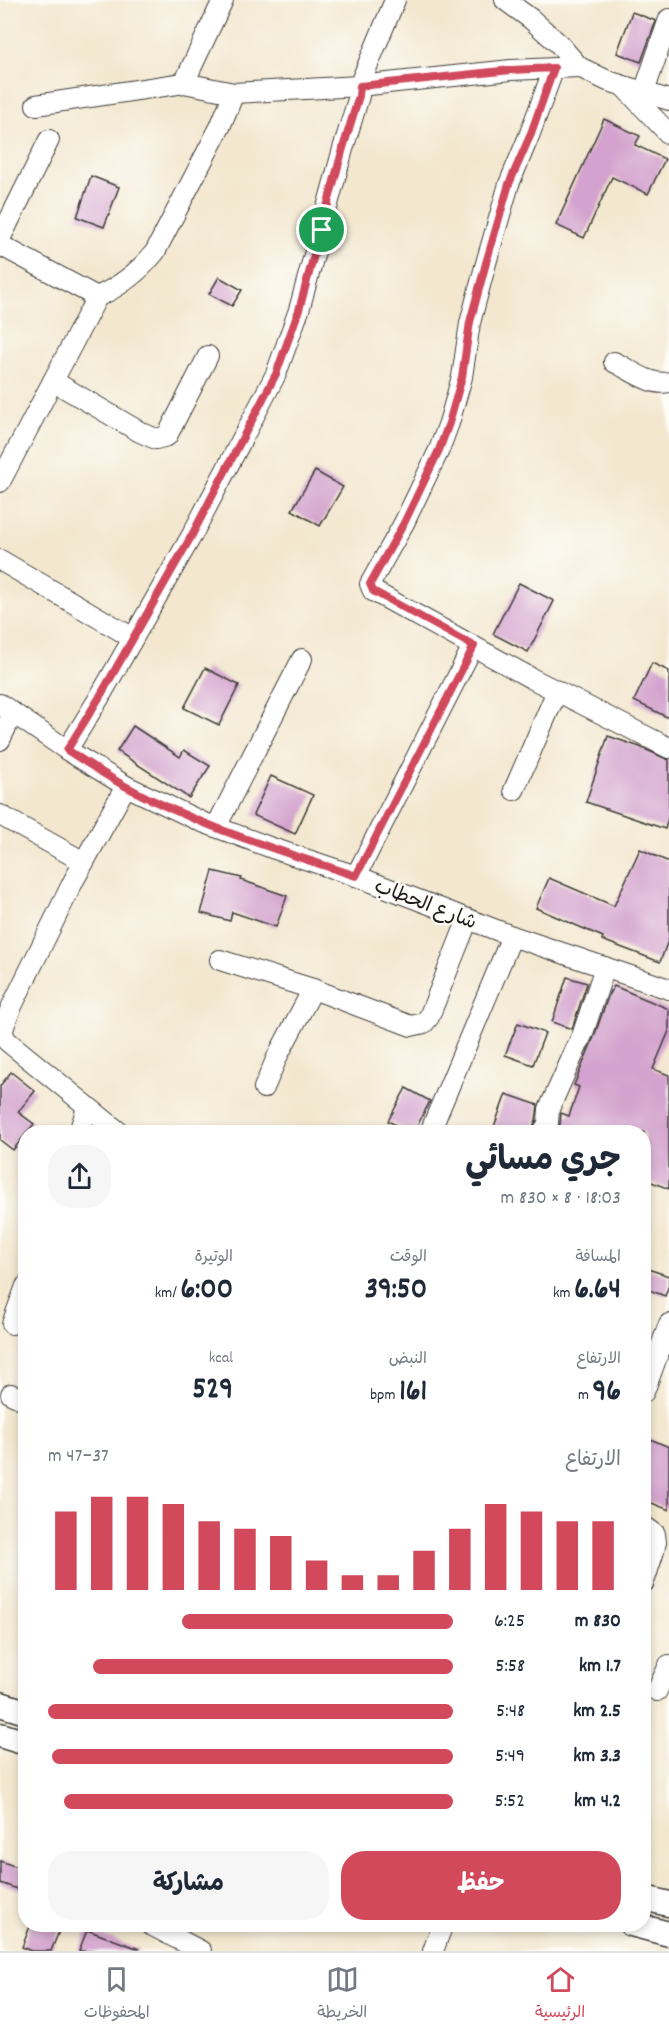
<!DOCTYPE html>
<html lang="ar">
<meta charset="utf-8">
<style>
:root{--surface:#fff;--page:#f6f6f7;--text:#1f2937;--muted:#747a83;--line:#e0e1e3;--accent:#d1495b}
body{margin:0;font-family:Dekko,"Playpen Sans Arabic",sans-serif;background:var(--page);color:var(--text);direction:rtl;height:100vh;display:flex;flex-direction:column;font-size:22px;white-space:nowrap}
*{box-sizing:border-box;margin:0}
p{font-size:20px;color:var(--muted)}
.icon{flex:none;width:33px;height:33px;fill:none;stroke:currentColor;stroke-width:2;stroke-linecap:round;stroke-linejoin:round}
.map{position:relative;flex:1;overflow:hidden;direction:ltr}
.sheet{position:absolute;left:18px;top:1125px;width:633px;height:807px;display:flex;flex-direction:column;background:var(--surface);border-radius:24px;box-shadow:0 3px 9px #0003;direction:rtl}
.sheet>*{flex:none}
.pin{position:absolute;display:grid;place-items:center;width:51px;height:51px;color:#fff;margin:-26px;border:3px solid #fff;border-radius:50%;box-shadow:0 2px 6px #0007}
.round{display:grid;place-items:center;flex:none;width:63px;height:63px;border-radius:24px;background:var(--page)}
.overview{display:flex;align-items:center;justify-content:space-between;height:102px;padding:0 30px}
h1{font-size:33px;font-weight:700;line-height:45px}
.figures{display:grid;grid-template-columns:repeat(3,1fr);gap:9px;height:102px;padding:6px 30px}
.figures div{display:grid;align-content:center}
.figures b{font-size:30px;font-weight:700}
.figures small{font-size:16px;font-weight:400}
.figures p{font-size:16px}
.chart{height:168px;padding:12px 30px}
.chart p{display:flex;justify-content:space-between}
.chart svg{width:100%;height:108px;margin-top:6px;stroke:var(--accent);stroke-width:6}
.button{display:flex;gap:12px;margin-top:auto;padding:12px 30px}
.button a{flex:1;height:69px;border-radius:24px;background:var(--accent);color:#fff;font-size:24px;font-weight:700;line-height:69px;text-align:center}
.button a+a{background:var(--page);color:var(--text)}
ul{padding:0 30px;list-style:none;font-size:20px}
li{display:grid;grid-template-columns:96px 72px 1fr;align-items:center;height:45px}
li i{height:15px;border-radius:8px;background:var(--accent)}
.tabs{display:flex;justify-content:space-around;align-items:center;height:84px;border-top:2px solid var(--line);background:var(--surface);font-size:16px;color:var(--muted)}
.tabs a{display:grid;justify-items:center;gap:3px}
.tabs .selected{color:var(--accent)}
.map>svg:first-child{display:block}
.building{fill:#d3a2ce}
.lines{fill:none;stroke-linecap:round;stroke-linejoin:round}
.minor-casing{stroke:#3c3a37;stroke-width:22}
.major-casing{stroke:#3c3a37;stroke-width:27}
.minor{stroke:#fff;stroke-width:20}
.major{stroke:#fff;stroke-width:24}
.route-casing{stroke:#fff;stroke-width:12}
.route{stroke:#d1495b;stroke-width:8}
.labels{text-anchor:middle;stroke-width:4.5;stroke-linejoin:round;paint-order:stroke}
.street-label{font-size:20px;fill:#1c1c1c;stroke:#fdfcf7}
</style>
<div class="map">
<svg width="669" height="1951" viewBox="0 0 669 1951">
<rect width="100%" height="100%" fill="#fdfcf7"/>
<filter id="ink" filterUnits="userSpaceOnUse"><feTurbulence type="fractalNoise" baseFrequency=".0167" numOctaves="2"/><feDisplacementMap in="SourceGraphic" scale="12" xChannelSelector="R" yChannelSelector="G"/><feConvolveMatrix kernelMatrix="1 2 1 2 8 2 1 2 1" color-interpolation-filters="sRGB"/></filter>
<filter id="wash" filterUnits="userSpaceOnUse"><feTurbulence type="fractalNoise" baseFrequency=".008" numOctaves="4" result="noise"/><feDisplacementMap in="SourceGraphic" scale="24" xChannelSelector="R" yChannelSelector="G"/><feGaussianBlur stdDeviation="1.35" result="paint"/><feColorMatrix in="noise" values="0 0 0 0 0 0 0 0 0 0 0 0 0 0 0 0 0 1.4 0 .05"/><feComposite in="paint" operator="in"/></filter>
<g filter="url(#wash)">
<rect width="100%" height="100%" fill="#f3e7cf"/>
<g id="blocks">
<g class="building">
<path d="M632 12 656 21 641 62 617 53Z"/>
<path d="M604 119 640 136 635 145 665 159 648 194 612 177 584 238 556 225Z"/>
<path d="M91 176 119 187 104 227 77 217Z"/>
<path d="M219 277 242 290 232 306 209 294Z"/>
<path d="M315 471 343 487 320 526 292 510Z"/>
<path d="M519 583 554 601 528 652 493 634Z"/>
<path d="M652 663 669 671V718L634 701Z"/>
<path d="M205 668 239 685 219 725 184 708Z"/>
<path d="M133 726 180 757 184 750 210 766 189 798 117 751Z"/>
<path d="M608 736 640 747 669 760V815L665 829 586 802Z"/>
<path d="M271 776 313 795 295 834 253 815Z"/>
<path d="M640 849 669 862V938L660 962 602 940 603 937 536 908 549 878 614 906Z"/>
<path d="M213 871 242 878 241 880 287 896 276 927 232 912 230 921 201 913Z"/>
<path d="M567 977 587 983 572 1029 552 1022Z"/>
<path d="M614 986 669 1009V1031L653 1069 669 1075V1189L644 1179V1132H557L560 1125 561 1113 569 1116 579 1087 574 1085 594 1037 610 991 611 992Z"/>
<path d="M518 1023 545 1033 533 1065 505 1055Z"/>
<path d="M11 1072 35 1091 18 1112 34 1124 13 1150 0 1140V1086Z"/>
<path d="M406 1088 430 1101 414 1132H409L388 1121Z"/>
<path d="M506 1094 538 1105 536 1120 531 1132H492Z"/>
<path d="M648 1269 669 1276V1285L665 1296 644 1288Z"/>
<path d="M648 1438 669 1447V1510L644 1500V1450Z"/>
<path d="M0 1861 26 1870V1892L0 1883Z"/>
<path d="M31 1924H62L51 1951H31L22 1947Z"/>
<path d="M87 1930 139 1949 138 1951H79Z"/>
</g>
</g>
</g>
<g filter="url(#ink)">
<use href="#blocks" fill-opacity="0" stroke="#3c3a37" stroke-width="1.5"/>
<g class="lines">
<g class="minor-casing">
<g id="minor">
<path d="M505 0 531 19 559 44 579 67 608 81 669 100"/>
<path d="M554 68 529 136 509 184 486 263 470 323 462 377 449 423 439 450 404 523 370 584 373 591 531 678 669 748"/>
<path d="M184 83 223 0"/>
<path d="M623 86 669 134"/>
<path d="M644 92 669 19"/>
<path d="M36 105 184 83 234 93 359 86 511 70 579 67"/>
<path d="M0 239 49 140"/>
<path d="M0 245 97 297"/>
<path d="M614 362C629 369 652 387 669 382"/>
<path d="M53 381 140 432 156 439 167 436 208 356"/>
<path d="M0 482 97 297C121 286 139 272 155 252L220 127 234 93"/>
<path d="M0 560 133 638"/>
<path d="M0 704 67 750 126 786 202 822 272 848 356 876 512 936 669 989"/>
<path d="M0 740 13 713"/>
<path d="M67 750 99 698 192 535 276 374 299 310 343 149 359 96V86L395 0"/>
<path d="M514 790 557 691"/>
<path d="M0 815 84 862"/>
<path d="M216 827 302 659"/>
<path d="M356 876 473 646"/>
<path d="M220 960 313 989 411 1026 424 1023 429 1017 468 919"/>
<path d="M264 1088 278 1055 313 989"/>
<path d="M79 1132 87 1108"/>
<path d="M119 1132 7 1041 2 1032 10 1010 74 880 126 786"/>
<path d="M430 1132 512 936"/>
<path d="M543 1132 548 1124 549 1109 583 1033 605 967"/>
<path d="M12 1324 26 1286"/>
<path d="M644 1392 669 1324"/>
<path d="M11 1394 26 1401"/>
<path d="M644 1526 655 1534 656 1542 654 1551 644 1582"/>
<path d="M657 1691 669 1665"/>
<path d="M149 1924 201 1951"/>
<path d="M433 1951 443 1924"/>
</g>
</g>
<g class="major-casing">
<g id="major">
<path d="M0 1704 26 1712"/>
<path d="M0 1735 26 1743"/>
<path d="M644 1898 669 1904"/>
<path d="M631 1924 669 1934"/>
</g>
</g>
<use href="#minor" class="minor"/>
<use href="#major" class="major"/>
</g>
</g>
<g class="lines" filter="url(#ink)">
<g class="route-casing">
<path id="route" d="M554 68 530 136 509 184 486 263 470 322 462 377 449 423 439 450 404 523 370 584 373 591 474 646 356 876C278 850 198 826 125 786 105 775 86 762 67 750L99 698 192 535 276 374 299 310 343 148 359 96 360 86 511 70Z"/>
</g>
<use href="#route" class="route"/>
</g>
<g class="labels">
<g class="street-label">
<text transform="translate(426 903) rotate(21)" y="7">شارع الحطاب</text>
</g>
</g>
</svg>
<div class="pin" style="left:322px;top:230px;background:#1e9e55"><svg class="icon" aria-label="arrive" viewBox="0 0 24 24"><path d="M6 21V4h12l-3 4 3 4H6"/></svg></div>
<section class="sheet">
<div class="overview"><div><h1>جري مسائي</h1><p>18:03 · 8 × 830 m</p></div><a class="round"><svg class="icon" aria-label="share" viewBox="0 0 24 24"><path d="M12 15V3M7 8l5-5 5 5M5 13v7h14v-7"/></svg></a></div>
<div class="figures">
<div><p>المسافة</p><b>6.64<small> km</small></b></div>
<div><p>الوقت</p><b>39:50</b></div>
<div><p>الوتيرة</p><b>6:00<small> /km</small></b></div>
</div>
<div class="figures">
<div><p>الارتفاع</p><b>96<small> m</small></b></div>
<div><p>النبض</p><b>161<small> bpm</small></b></div>
<div><p>kcal</p><b>529</b></div>
</div>
<div class="chart"><p><span>الارتفاع</span>37–47 m</p>
<svg viewBox="0 0 160 44" preserveAspectRatio="none"><path d="M5 44V12M15 44V6M25 44V6M35 44V9M45 44V16M55 44V19M65 44V22M75 44V32M85 44V38M95 44V38M105 44V28M115 44V19M125 44V9M135 44V12M145 44V16M155 44V16"/></svg>
</div>
<ul>
<li><b>830 m</b>6:25<i style="width:67%"></i></li>
<li><b>1.7 km</b>5:58<i style="width:89%"></i></li>
<li><b>2.5 km</b>5:48<i style="width:100%"></i></li>
<li><b>3.3 km</b>5:49<i style="width:99%"></i></li>
<li><b>4.2 km</b>5:52<i style="width:96%"></i></li>
</ul>
<div class="button"><a>حفظ</a><a>مشاركة</a></div>
</section>
</div>
<nav class="tabs">
<a class="selected"><svg class="icon" aria-label="home" viewBox="0 0 24 24"><path d="M3 11l9-7 9 7M6 9v11h12V9"/></svg>الرئيسية</a>
<a><svg class="icon" aria-label="map" viewBox="0 0 24 24"><path d="M3 6l6-2 6 2 6-2v14l-6 2-6-2-6 2zM9 4v14M15 6v14"/></svg>الخريطة</a>
<a><svg class="icon" aria-label="saved" viewBox="0 0 24 24"><path d="M7 4h10v16l-5-4-5 4z"/></svg>المحفوظات</a>
</nav>
